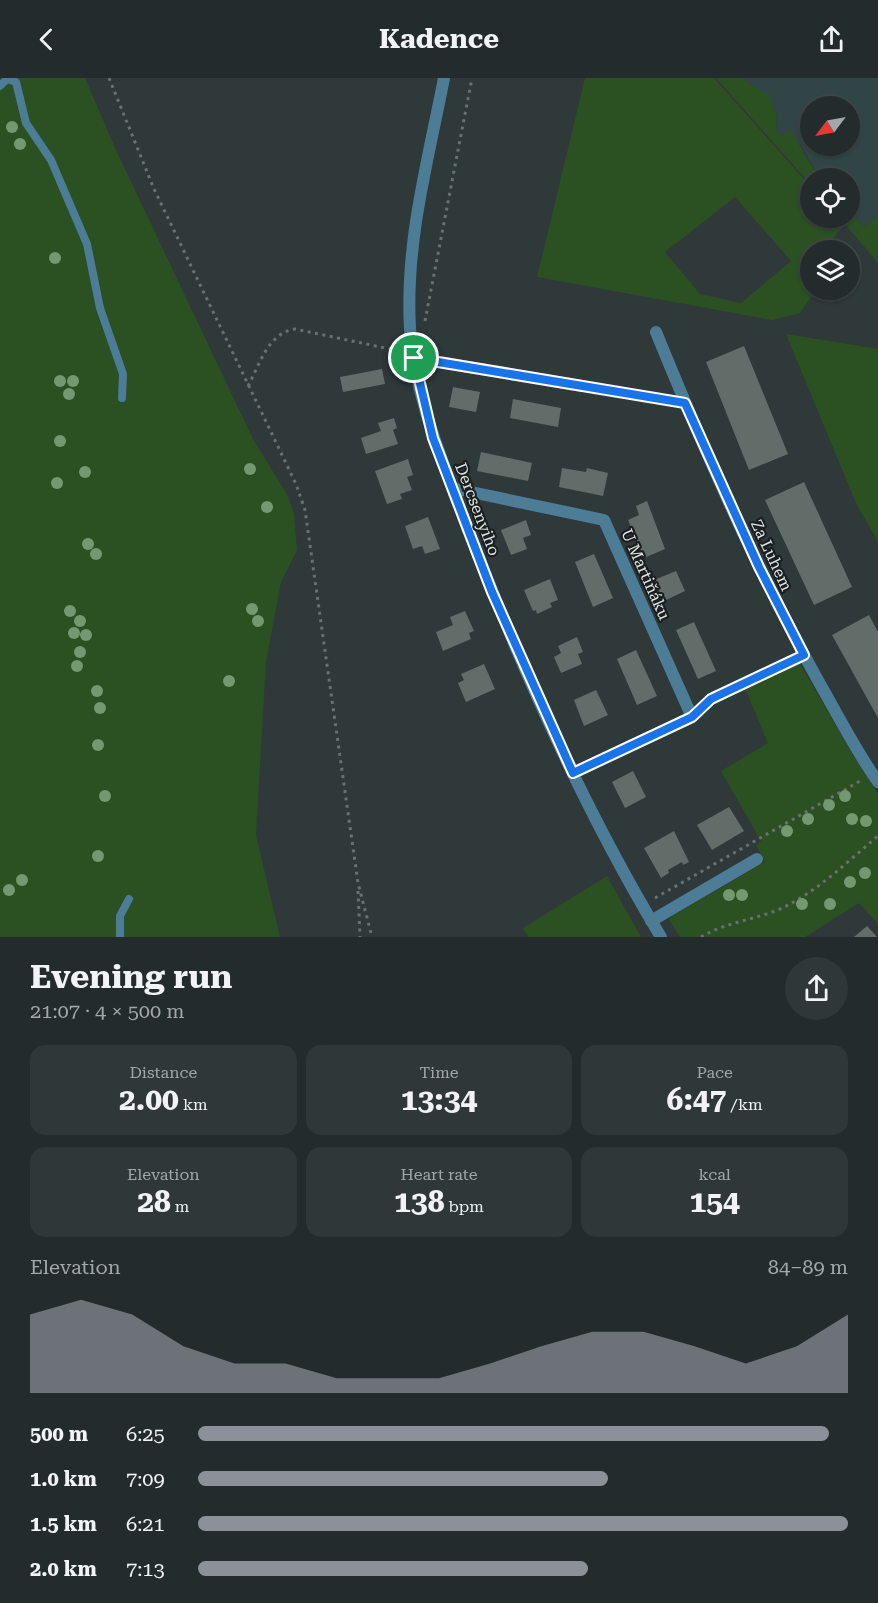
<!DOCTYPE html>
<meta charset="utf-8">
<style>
:root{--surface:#232b2c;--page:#2f3738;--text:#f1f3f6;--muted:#a3a7a9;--line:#404748;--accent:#8c9099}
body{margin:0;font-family:"Roboto Serif",serif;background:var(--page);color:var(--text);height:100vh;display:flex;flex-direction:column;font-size:22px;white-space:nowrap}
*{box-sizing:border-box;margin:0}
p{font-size:20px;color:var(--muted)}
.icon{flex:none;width:33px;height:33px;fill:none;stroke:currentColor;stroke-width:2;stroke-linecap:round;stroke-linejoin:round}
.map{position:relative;height:859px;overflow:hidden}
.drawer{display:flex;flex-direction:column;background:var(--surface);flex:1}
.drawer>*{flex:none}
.needle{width:39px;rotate:238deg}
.fabs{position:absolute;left:800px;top:18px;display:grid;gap:12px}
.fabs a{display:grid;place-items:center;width:60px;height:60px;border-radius:50%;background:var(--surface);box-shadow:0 2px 4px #0004,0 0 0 2px var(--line);font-size:30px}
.pin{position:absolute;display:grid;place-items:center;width:51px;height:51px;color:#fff;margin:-26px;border:3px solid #fff;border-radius:50%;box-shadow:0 2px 6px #0007}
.round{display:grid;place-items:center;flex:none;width:63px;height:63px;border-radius:32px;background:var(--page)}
.overview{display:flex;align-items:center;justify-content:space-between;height:102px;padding:0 30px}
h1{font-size:33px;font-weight:700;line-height:45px}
.figures{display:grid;grid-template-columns:repeat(3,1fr);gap:9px;height:102px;padding:6px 30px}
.figures div{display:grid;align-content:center;border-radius:15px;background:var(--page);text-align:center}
.figures b{font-size:30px;font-weight:700}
.figures small{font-size:16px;font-weight:400}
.figures p{font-size:16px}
.chart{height:168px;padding:12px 30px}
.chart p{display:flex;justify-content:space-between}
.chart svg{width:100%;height:108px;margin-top:6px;fill:var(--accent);opacity:.7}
ul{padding:0 30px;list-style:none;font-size:20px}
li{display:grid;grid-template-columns:96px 72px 1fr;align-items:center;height:45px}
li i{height:15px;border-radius:8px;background:var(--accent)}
header{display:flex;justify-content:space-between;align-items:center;height:78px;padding:0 30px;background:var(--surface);font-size:27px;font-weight:700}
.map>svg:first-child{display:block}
.built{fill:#324546;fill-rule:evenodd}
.green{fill:#2b5022;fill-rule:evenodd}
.building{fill:#626c68}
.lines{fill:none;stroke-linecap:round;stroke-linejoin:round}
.path{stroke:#687171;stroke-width:3;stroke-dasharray:3 4.5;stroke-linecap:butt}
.lane{stroke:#4c7c96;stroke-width:8}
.street{stroke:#4c7c96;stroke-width:12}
.tree{fill:#749971}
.route-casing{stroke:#fff;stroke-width:12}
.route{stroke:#1a73e8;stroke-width:8}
.labels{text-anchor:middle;stroke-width:4.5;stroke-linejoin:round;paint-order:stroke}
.street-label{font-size:16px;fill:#dfe5e5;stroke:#1b1f20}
</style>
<header><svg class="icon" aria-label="back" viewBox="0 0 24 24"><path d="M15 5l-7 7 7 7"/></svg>Kadence<svg class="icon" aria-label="share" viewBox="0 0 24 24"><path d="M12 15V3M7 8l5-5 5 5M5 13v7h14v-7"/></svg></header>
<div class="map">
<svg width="878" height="859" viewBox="0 0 878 859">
<rect width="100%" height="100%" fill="#2f393a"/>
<path class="built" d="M743 0H878V137L865 149 849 134V100H819L801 67 783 59 777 53 776 35 761 15ZM810 28H849V68H810Z"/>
<g class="green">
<path d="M0 0H85L116 72 253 361 288 418 294 436 297 472 281 504 266 584 256 757 280 859H0Z"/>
<path d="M585 0H714L810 108V140H838L845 147 822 172H810V212H816L800 235 772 242 537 199ZM735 119 791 183 741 225 700 216 665 174Z"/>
<path d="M716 0H743L761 14 768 15 776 35 777 53 783 59 790 51 819 100H810V106Z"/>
<path d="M849 134 865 149 878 137V185L840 140H849Z"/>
<path d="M786 256 878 271V464L856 425Z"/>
<path d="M799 584 851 674 878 716V846L859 825 805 859H680L669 842 671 839 765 784 756 767 761 763 721 693 768 665 745 610Z"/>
<path d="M607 798 641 859H529L523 850Z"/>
</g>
<g class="building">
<path d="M744 268 788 376 749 392 706 284Z"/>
<path d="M382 291 385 306 343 314 340 299Z"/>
<path d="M453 309 480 314 476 334 449 329Z"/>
<path d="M513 321 561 330 558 349 510 340Z"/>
<path d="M394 340 397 350 393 352 398 366 366 376 361 360 381 353 378 345Z"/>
<path d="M481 374 532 385 528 403 477 393Z"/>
<path d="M408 381 413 397 407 399 412 412 400 416 402 421 387 426 375 393Z"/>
<path d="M562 390 586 394 587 390 608 395 603 418 559 409Z"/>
<path d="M804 404 852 509 814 527 765 422Z"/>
<path d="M647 423 665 471 644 480 628 442 639 437 636 428Z"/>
<path d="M428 439 440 471 425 476 422 468 413 471 405 448Z"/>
<path d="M526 442 531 457 523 460 527 471 511 477 501 452Z"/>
<path d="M594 476 613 520 593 529 575 484Z"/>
<path d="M676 493 685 513 664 523 654 502Z"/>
<path d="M550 501 558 522 550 525 552 529 537 536 536 532 533 533 524 512Z"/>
<path d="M465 533 474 553 469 555 471 561 443 573 436 554 453 547 450 539Z"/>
<path d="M869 537 878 554V640L832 557Z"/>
<path d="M694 544 716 593 698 601 676 552Z"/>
<path d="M577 559 583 574 578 576 582 586 561 595 554 579 561 575 558 568Z"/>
<path d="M636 572 657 618 637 627 617 581Z"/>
<path d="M484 586 495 611 466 624 458 605 464 602 461 596Z"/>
<path d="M596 612 608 637 584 648 574 622Z"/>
<path d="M633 693 646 719 625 730 612 704Z"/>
<path d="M729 729 744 753 712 772 697 747Z"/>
<path d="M674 753 689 784 683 787 682 784 668 792 669 795 661 800 644 770Z"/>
<path d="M867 848 877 859H854Z"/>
</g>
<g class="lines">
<g class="path">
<path d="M109 0 154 111 296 406 305 432 358 805 372 859"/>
<path d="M425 243 472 0"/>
<path d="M248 308C260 286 268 255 295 251L390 271 399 270"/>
<path d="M595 310 669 323"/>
<path d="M724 615 793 582"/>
<path d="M358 813 360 859"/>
<path d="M655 820 860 703"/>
<path d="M701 859C726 844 754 842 780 831 817 814 847 784 878 758"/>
</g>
<g class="lane">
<path d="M0 8 7 1 16 4 26 45 51 82 87 166 100 230 123 296 122 320"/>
<path d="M120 859V838L129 821"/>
</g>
<g class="street">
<path d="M444 0C428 83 405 165 410 250 414 317 442 381 465 444 520 586 582 728 661 859"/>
<path d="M656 254C705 374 757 493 820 606 839 639 856 673 878 704"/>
<path d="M414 280 582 308"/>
<path d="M452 410 604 442 692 639"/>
<path d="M573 695 692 639 711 621"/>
<path d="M651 843 757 781"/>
</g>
</g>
<g class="tree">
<circle cx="12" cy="49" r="6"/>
<circle cx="20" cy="66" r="6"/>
<circle cx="55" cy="180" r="6"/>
<circle cx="60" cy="303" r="6"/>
<circle cx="73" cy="303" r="6"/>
<circle cx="69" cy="316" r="6"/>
<circle cx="60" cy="363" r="6"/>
<circle cx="250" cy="391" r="6"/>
<circle cx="85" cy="394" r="6"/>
<circle cx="57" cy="405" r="6"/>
<circle cx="267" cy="429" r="6"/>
<circle cx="88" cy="466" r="6"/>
<circle cx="96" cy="476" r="6"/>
<circle cx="252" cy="531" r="6"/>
<circle cx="70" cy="533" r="6"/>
<circle cx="80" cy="543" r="6"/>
<circle cx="258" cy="543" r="6"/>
<circle cx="74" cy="555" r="6"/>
<circle cx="86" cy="557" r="6"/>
<circle cx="80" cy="574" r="6"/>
<circle cx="77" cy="588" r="6"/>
<circle cx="229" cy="603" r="6"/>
<circle cx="97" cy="613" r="6"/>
<circle cx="100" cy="630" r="6"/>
<circle cx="98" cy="667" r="6"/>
<circle cx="105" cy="718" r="6"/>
<circle cx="845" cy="718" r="6"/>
<circle cx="829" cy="727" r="6"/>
<circle cx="808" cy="741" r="6"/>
<circle cx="852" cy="741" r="6"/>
<circle cx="866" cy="743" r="6"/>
<circle cx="787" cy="753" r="6"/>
<circle cx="98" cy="778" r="6"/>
<circle cx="865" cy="795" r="6"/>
<circle cx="22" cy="802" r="6"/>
<circle cx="850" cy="804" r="6"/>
<circle cx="9" cy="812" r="6"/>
<circle cx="729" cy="817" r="6"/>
<circle cx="742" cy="817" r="6"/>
<circle cx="802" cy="826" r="6"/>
<circle cx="830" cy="826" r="6"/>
</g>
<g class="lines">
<g class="route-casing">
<path id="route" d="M414 280 685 325 759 489 804 577 711 621 692 639 573 695 492 514 433 360Z"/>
</g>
<use href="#route" class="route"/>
</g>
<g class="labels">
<g class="street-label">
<text transform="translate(478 431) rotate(69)" y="6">Dercsenyiho</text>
<text transform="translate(772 477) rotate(65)" y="6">Za Luhem</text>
<text transform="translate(646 496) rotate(66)" y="6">U Martiňáku</text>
</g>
</g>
</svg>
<div class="fabs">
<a><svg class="needle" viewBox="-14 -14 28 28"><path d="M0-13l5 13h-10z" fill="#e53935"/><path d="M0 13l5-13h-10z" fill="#a3a7a9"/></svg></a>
<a><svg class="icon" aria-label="locate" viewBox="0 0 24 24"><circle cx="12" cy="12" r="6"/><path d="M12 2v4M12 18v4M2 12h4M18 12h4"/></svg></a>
<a><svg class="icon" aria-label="layers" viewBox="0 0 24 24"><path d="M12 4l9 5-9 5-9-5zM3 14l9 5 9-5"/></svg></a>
</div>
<div class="pin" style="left:414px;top:280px;background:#1e9e55"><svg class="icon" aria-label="arrive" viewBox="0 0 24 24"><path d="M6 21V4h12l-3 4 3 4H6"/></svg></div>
</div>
<section class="drawer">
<div class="overview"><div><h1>Evening run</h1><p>21:07 · 4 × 500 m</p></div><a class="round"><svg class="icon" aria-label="share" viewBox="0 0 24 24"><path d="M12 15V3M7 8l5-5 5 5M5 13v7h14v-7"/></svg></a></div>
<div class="figures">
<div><p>Distance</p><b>2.00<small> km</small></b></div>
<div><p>Time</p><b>13:34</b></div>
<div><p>Pace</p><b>6:47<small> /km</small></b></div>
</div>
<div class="figures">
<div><p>Elevation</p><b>28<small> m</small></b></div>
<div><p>Heart rate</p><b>138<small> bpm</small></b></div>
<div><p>kcal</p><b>154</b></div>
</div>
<div class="chart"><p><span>Elevation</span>84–89 m</p>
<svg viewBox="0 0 160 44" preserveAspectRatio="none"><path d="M0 44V12L10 6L20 12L30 25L40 32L50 32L60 38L70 38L80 38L90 32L100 25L110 19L120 19L130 25L140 32L150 25L160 12V44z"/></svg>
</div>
<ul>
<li><b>500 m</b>6:25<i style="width:97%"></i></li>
<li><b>1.0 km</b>7:09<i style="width:63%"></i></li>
<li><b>1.5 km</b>6:21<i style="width:100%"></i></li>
<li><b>2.0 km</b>7:13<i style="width:60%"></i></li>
</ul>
</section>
